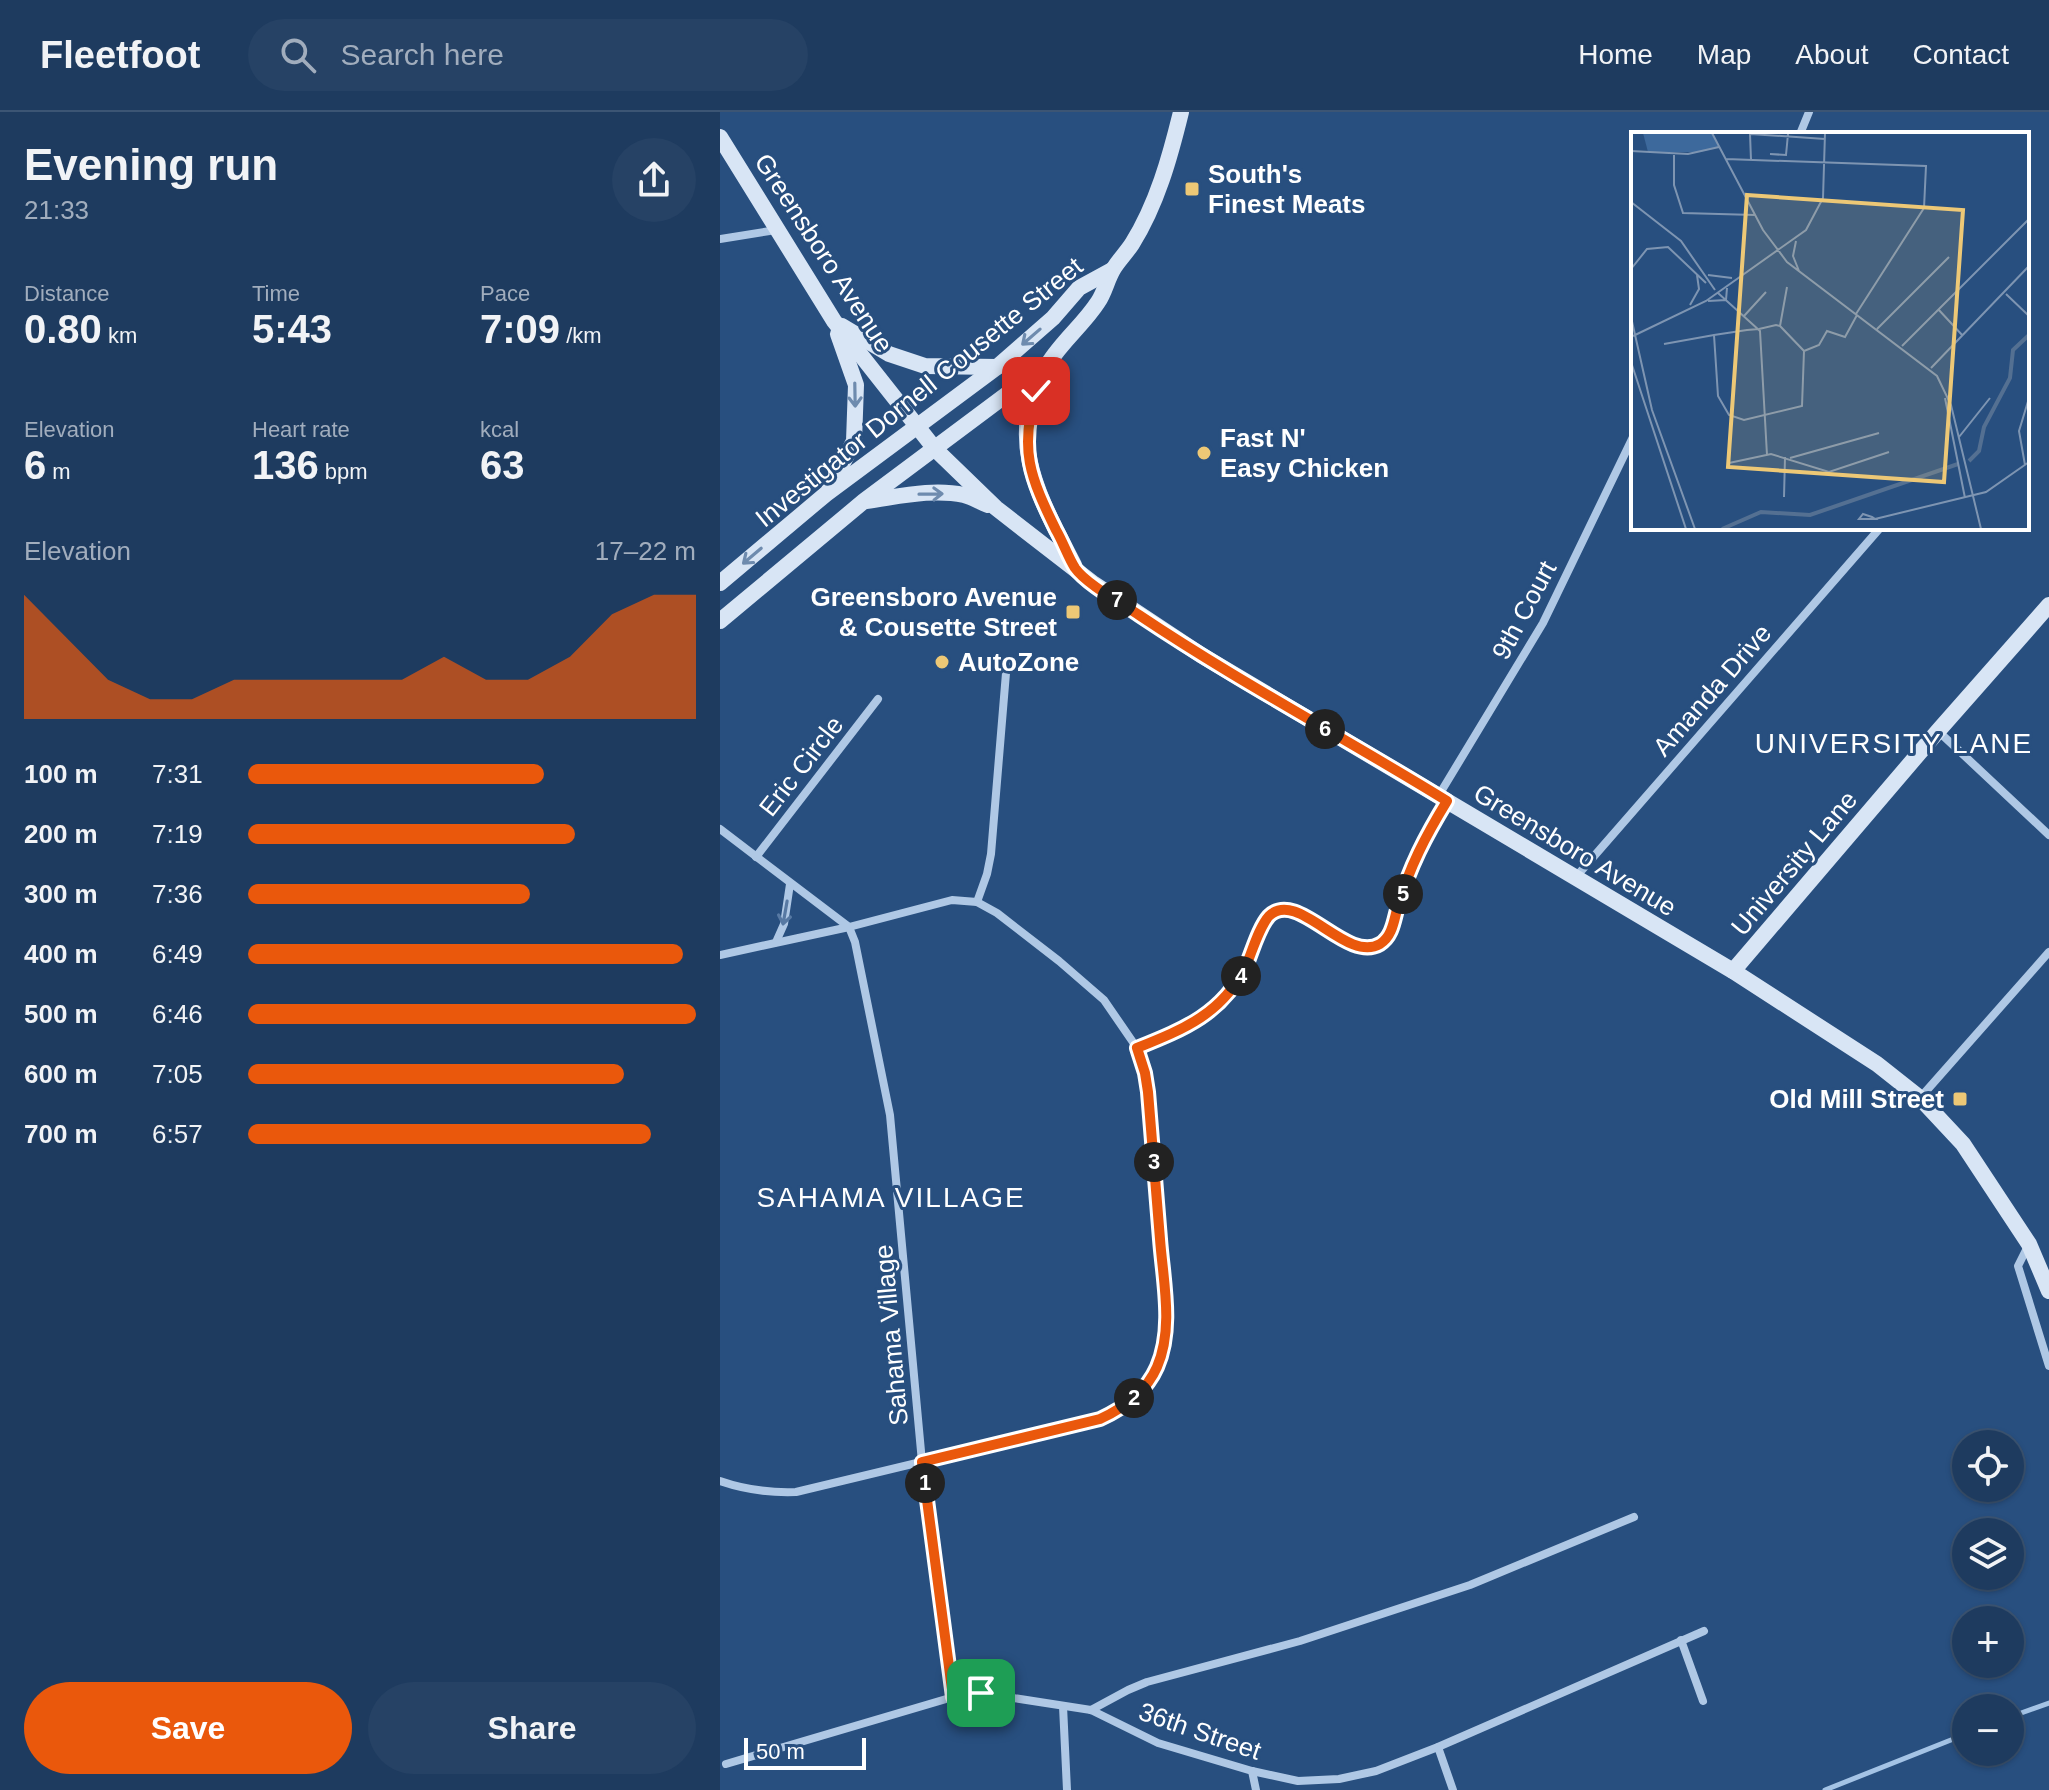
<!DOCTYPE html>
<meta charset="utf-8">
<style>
:root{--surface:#1e3b5f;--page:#264265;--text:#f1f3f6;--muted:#a1adbd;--line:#3c5574;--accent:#ea580c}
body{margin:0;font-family:Helvetica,sans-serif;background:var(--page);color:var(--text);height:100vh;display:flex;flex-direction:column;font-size:30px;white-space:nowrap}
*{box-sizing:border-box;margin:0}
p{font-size:26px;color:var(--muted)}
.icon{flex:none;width:44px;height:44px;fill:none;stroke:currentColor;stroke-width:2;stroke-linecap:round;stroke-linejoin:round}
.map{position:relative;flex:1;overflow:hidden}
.panel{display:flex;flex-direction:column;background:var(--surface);width:720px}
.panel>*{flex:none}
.fabs{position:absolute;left:1232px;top:1318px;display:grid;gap:16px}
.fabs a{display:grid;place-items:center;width:72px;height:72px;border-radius:50%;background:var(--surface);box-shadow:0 2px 6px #0004,0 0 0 2px var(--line);font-size:40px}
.scale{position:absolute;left:24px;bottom:20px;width:122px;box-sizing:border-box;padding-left:8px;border:4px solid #fff;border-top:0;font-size:22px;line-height:28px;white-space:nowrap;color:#fff;-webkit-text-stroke:6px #284f7f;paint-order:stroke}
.pin{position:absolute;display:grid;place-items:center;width:68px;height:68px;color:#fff;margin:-34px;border-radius:16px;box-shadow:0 4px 12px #0006}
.km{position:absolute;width:40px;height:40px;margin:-20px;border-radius:50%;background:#222;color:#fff;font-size:22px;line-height:40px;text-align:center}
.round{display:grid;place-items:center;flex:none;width:84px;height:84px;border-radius:42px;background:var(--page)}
.headline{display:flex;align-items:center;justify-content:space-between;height:136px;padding:0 24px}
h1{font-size:44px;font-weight:700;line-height:60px}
.stats{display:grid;grid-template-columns:repeat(3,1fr);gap:12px;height:136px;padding:8px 24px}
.stats div{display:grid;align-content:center}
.stats b{font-size:40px;font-weight:700}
.stats small{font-size:22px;font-weight:400}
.stats p{font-size:22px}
.chart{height:224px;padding:16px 24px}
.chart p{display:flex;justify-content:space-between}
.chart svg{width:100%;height:144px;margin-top:8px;fill:var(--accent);opacity:.7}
.button{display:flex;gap:16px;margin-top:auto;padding:16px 24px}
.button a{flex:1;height:92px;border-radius:48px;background:var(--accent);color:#fff;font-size:32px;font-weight:700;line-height:92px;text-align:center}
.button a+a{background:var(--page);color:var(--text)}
ul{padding:0 24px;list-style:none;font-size:26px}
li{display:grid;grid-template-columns:128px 96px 1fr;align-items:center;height:60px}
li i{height:20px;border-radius:10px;background:var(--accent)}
header{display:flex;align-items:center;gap:48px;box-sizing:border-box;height:112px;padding:0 40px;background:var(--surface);border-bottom:2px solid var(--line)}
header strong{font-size:38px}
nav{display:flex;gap:44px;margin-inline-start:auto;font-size:28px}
.search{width:560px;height:72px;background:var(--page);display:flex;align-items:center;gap:20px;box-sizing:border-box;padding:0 28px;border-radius:44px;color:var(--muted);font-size:30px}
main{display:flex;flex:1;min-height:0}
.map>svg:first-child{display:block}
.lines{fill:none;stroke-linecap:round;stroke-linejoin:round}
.stream{stroke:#a4c3e5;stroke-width:5}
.street{stroke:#afc8e5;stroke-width:8}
.secondary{stroke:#d8e5f5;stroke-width:16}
.oneway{stroke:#6e8bae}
.oneway2{stroke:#5779a3}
.route-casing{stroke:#fff;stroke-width:16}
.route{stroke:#ea580c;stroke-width:10}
.poi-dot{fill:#edc876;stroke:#284f7f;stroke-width:3}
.labels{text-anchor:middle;stroke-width:6;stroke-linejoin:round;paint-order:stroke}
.poi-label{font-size:26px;font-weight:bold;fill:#fff;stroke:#284f7f;text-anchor:start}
.street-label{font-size:26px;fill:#fff;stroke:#284f7f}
.neighbourhood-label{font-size:28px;letter-spacing:2px;fill:#fff;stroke:#284f7f}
.inset-river{fill:none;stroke:#547092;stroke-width:4}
.inset-road{fill:none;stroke:#7e95b2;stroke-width:2}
.view{fill:#edc876;fill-opacity:0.15;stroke:#edc876;stroke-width:4}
.inset-edge{fill:none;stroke:#fff;stroke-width:4}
</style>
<header>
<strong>Fleetfoot</strong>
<div class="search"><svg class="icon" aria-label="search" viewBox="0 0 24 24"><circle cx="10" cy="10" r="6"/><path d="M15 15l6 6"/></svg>Search here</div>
<nav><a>Home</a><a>Map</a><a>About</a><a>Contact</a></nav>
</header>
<main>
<section class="panel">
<div class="headline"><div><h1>Evening run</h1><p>21:33</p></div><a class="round"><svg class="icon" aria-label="share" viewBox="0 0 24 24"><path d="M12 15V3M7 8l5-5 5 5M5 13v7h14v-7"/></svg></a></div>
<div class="stats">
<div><p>Distance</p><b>0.80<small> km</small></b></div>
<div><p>Time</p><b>5:43</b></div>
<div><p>Pace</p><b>7:09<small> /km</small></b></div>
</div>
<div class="stats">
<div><p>Elevation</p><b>6<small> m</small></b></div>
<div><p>Heart rate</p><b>136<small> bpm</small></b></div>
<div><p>kcal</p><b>63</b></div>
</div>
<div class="chart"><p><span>Elevation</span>17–22 m</p>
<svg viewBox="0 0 160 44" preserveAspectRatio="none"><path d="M0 44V6L10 19L20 32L30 38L40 38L50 32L60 32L70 32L80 32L90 32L100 25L110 32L120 32L130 25L140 12L150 6L160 6V44z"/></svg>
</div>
<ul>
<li><b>100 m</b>7:31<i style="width:66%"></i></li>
<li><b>200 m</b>7:19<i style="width:73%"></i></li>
<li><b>300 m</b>7:36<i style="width:63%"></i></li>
<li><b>400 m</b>6:49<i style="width:97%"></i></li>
<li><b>500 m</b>6:46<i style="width:100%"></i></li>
<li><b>600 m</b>7:05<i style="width:84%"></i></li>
<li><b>700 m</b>6:57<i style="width:90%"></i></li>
</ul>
<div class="button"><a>Save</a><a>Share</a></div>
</section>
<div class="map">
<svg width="1329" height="1678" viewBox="0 0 1329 1678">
<rect width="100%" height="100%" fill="#284f7f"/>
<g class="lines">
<g class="stream">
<path d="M1290 1605 1329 1591"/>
<path d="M1105 1678 1246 1622"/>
</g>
<g class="street">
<path d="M1080 22 1089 0"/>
<path d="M0 127 56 118"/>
<path d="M1218 619 1329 723"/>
<path d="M719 683 823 511 913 325"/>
<path d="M0 717 129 815 135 830 170 1003 202 1350 233 1585"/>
<path d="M36 745 158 587"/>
<path d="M855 766 1160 416"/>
<path d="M257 790 267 762 271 742 287 549"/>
<path d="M56 830 64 812 70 772"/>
<path d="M0 843 129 815 232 788 257 790 277 801 339 849 384 888 417 936 425 961 428 980 445 1216C440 1262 422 1288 380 1307L76 1380C49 1381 26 1378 0 1369"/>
<path d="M417 936C458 919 502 902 523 859 529 845 540 814 549 804 578 776 626 852 660 831 673 824 674 807 678 794 690 754 705 725 727 689"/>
<path d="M1200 986 1329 840"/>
<path d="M1309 1132 1298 1154 1329 1254"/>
<path d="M961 1528 983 1589"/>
<path d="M343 1594 347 1678"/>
<path d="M371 1598 408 1578 427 1570 580 1529 750 1473 914 1405"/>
<path d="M718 1635 733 1678"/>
<path d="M6 1652 233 1585 261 1581 371 1598 438 1631 532 1659 578 1669 619 1667 656 1659 718 1635 984 1519"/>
<path d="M532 1659 536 1678"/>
</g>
<g class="secondary">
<path d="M0 25 114 209 215 337 276 396 374 472 481 543 1013 859 1157 952 1200 986 1243 1032 1309 1132 1329 1179"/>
<path d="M122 214 169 242 205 254 277 255"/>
<path d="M109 378 134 329 136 273 118 222"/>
<path d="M146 389C177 385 212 376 244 383 252 385 260 390 268 393"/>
<path d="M354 453C320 386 282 326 328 252 342 229 364 212 378 190 385 180 387 167 394 156 399 148 406 141 412 132 437 92 450 45 461 0"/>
<path d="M0 471 106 382 277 255 333 206 359 176 392 158"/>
<path d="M0 509 144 389 326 253"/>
<path d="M1013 859 1218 619 1329 493"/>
</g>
</g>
<defs><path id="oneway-shaft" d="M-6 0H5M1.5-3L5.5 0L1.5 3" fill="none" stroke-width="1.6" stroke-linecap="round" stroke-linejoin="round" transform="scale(2)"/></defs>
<g class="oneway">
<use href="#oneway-shaft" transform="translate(311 225) rotate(139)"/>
<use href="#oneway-shaft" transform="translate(135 283) rotate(89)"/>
<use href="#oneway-shaft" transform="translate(211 382) rotate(-1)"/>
<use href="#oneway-shaft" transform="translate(32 444) rotate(140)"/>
</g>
<use class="oneway2" href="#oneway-shaft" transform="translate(65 801) rotate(100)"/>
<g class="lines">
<g class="route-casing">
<path id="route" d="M261 1581 233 1585 202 1350 380 1307C404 1296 426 1280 437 1255 454 1216 443 1168 440 1127 436 1078 432 1029 428 980L425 961 417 936C464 917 502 902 526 854 532 840 539 815 549 804 578 776 626 852 660 832 673 824 674 807 678 794 690 754 705 725 727 689 625 626 519 570 419 503 403 492 366 472 355 456 348 445 343 430 336 418 310 365 299 338 316 279"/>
</g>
<use href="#route" class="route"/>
</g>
<g class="poi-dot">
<rect x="464" y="69" width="16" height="16" rx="4"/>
<circle cx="484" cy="341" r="8"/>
<rect x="345" y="492" width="16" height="16" rx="4"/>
<circle cx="222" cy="550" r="8"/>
<rect x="1232" y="979" width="16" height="16" rx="4"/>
</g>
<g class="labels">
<g class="poi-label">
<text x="488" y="71">South's<tspan x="488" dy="30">Finest Meats</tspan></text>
<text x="500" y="335">Fast N'<tspan x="500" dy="30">Easy Chicken</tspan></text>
<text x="337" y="494" text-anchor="end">Greensboro Avenue<tspan x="337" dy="30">&amp; Cousette Street</tspan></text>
<text x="238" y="559">AutoZone</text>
<text x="1224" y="996" text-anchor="end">Old Mill Street</text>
</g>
<g class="street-label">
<text transform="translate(104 141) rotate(57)" y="9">Greensboro Avenue</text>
<text transform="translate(199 280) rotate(-39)" y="9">Investigator Dornell Cousette Street</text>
<text transform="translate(804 498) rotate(-62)" y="9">9th Court</text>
<text transform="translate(992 578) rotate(-49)" y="9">Amanda Drive</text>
<text transform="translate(81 654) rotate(-52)" y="9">Eric Circle</text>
<text transform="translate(855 738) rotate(31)" y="9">Greensboro Avenue</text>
<text transform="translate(1074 751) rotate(-50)" y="9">University Lane</text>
<text transform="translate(171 1223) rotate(-95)" y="9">Sahama Village</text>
<text transform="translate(480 1619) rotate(19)" y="9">36th Street</text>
</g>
<g class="neighbourhood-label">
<text x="1174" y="641">UNIVERSITY LANE</text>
<text x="171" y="1095">SAHAMA VILLAGE</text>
</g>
</g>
<g transform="translate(911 20)">
<rect width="398" height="398" fill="#284f7f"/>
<path d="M12 1H81L88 15 69 20H17Z" fill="#3d699c"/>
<path class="inset-river" d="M338 329 348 319 353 295 379 246 382 218 398 203M91 397 130 380 179 383 327 332"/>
<path class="inset-road" d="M81 1 132 98 156 130 306 244 320 273 350 397M119 2 194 7M119 2 120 28M0 19 57 22 88 15M43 21V53L52 81 124 83M139 22 155 23 157 2M95 27 295 34 293 76 225 182M0 70 50 109 84 158M165 109 162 124 168 139M0 137 16 117 37 115 75 151M77 143 101 146M87 161 129 199 136 323M375 162 398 184M77 169 95 168 96 156M59 173 68 157 66 143M307 177 332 204M113 184 135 160M0 185 21 278 64 397M149 194 156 155M246 197 318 125M2 204 75 169 175 98 192 66 194 1M33 212 83 203 116 198 128 197 145 193 149 194 173 219 171 274 113 288 98 283 87 264 83 203M271 214 398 87M173 219 188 213 196 199 214 205 226 183M0 230 55 397M300 236 398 134M314 266 334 366M328 305 359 266M159 326 248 301M98 331 140 322 198 340 258 320M394 333 388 299 398 266M153 365 154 325M232 382 241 385 244 387H228ZM244 387 355 360 398 330"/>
<path class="view" d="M116 63 332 78 313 350 97 335Z"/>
<rect width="398" height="398" class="inset-edge"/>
</g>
</svg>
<div class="fabs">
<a><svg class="icon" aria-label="locate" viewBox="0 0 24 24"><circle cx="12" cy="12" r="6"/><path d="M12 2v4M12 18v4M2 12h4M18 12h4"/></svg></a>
<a><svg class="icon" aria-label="layers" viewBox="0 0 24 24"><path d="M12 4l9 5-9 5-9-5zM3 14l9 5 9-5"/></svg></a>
<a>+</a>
<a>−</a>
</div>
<div class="scale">50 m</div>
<div class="pin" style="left:261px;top:1581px;background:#1e9e55"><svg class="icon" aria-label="arrive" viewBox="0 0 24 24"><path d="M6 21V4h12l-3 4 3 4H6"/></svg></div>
<div class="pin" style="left:316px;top:279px;background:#d93025"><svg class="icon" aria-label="check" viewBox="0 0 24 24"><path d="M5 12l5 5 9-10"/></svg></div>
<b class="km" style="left:205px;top:1371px">1</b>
<b class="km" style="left:414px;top:1286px">2</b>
<b class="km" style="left:434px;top:1050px">3</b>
<b class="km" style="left:521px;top:864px">4</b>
<b class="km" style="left:683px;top:782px">5</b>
<b class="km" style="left:605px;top:617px">6</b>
<b class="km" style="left:397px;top:488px">7</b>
</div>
</main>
